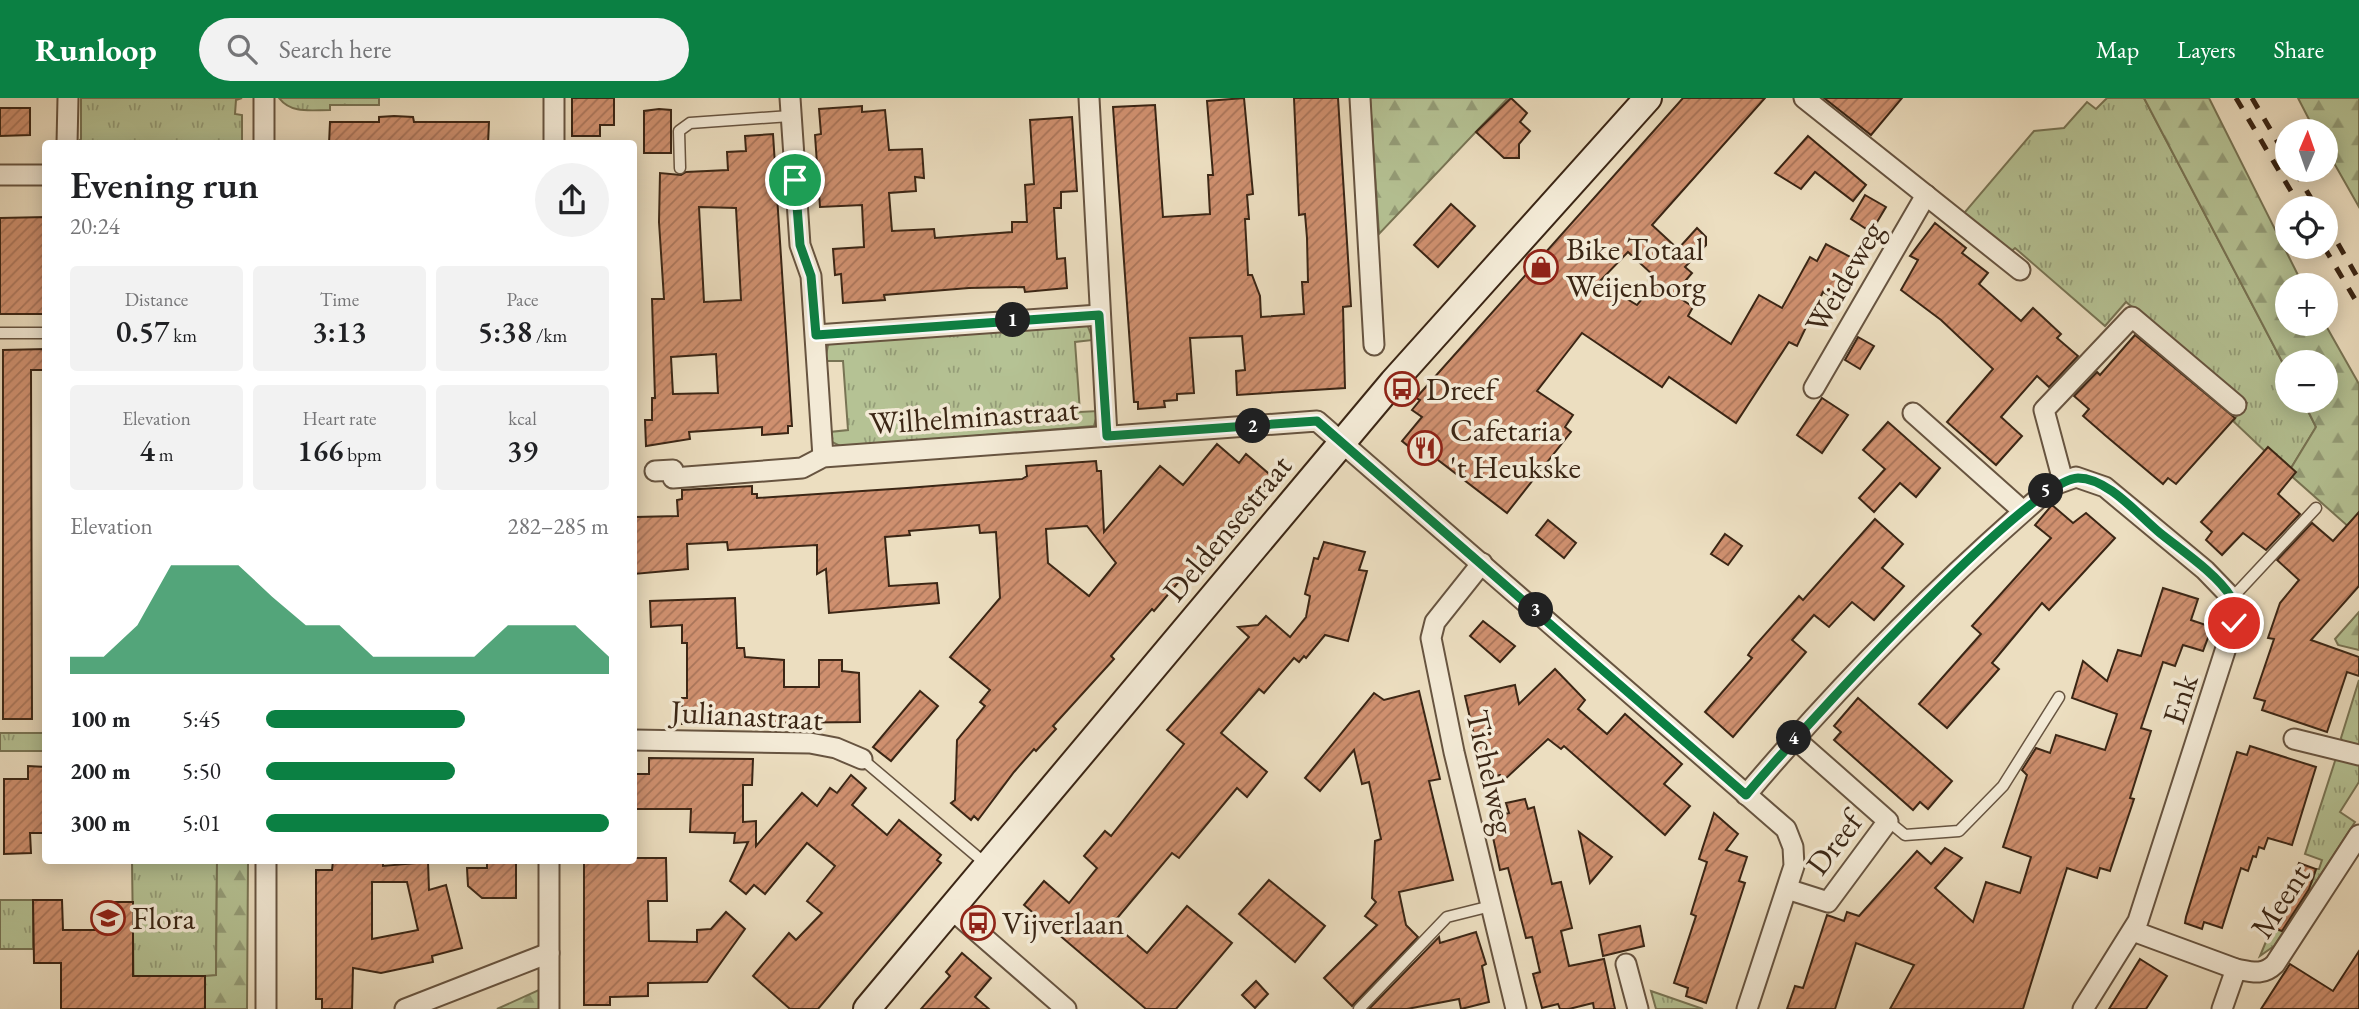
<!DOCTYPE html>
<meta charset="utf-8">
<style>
:root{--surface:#fff;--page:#f2f2f2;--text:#202124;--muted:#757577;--accent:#0b8043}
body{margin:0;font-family:"EB Garamond",serif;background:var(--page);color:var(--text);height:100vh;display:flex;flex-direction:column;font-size:26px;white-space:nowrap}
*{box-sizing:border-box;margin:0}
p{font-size:23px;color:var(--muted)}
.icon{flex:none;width:38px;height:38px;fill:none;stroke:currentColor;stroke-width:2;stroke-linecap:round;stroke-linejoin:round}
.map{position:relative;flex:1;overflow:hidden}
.side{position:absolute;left:42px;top:42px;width:595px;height:724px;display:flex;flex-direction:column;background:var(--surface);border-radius:7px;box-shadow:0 4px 18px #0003}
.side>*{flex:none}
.needle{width:46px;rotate:2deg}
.controls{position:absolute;left:2275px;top:21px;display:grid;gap:14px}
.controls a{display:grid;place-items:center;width:63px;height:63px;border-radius:50%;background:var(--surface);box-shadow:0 4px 18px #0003;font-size:35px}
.pin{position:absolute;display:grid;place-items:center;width:60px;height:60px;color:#fff;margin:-30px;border:4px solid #fff;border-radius:50%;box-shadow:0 2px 7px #0007}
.km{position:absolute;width:35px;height:35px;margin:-18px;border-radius:50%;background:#222;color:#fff;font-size:19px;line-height:35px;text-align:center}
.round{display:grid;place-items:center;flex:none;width:74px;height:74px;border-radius:37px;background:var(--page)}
.head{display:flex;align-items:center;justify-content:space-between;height:119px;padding:0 28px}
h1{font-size:38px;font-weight:600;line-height:52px}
.figures{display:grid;grid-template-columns:repeat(3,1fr);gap:10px;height:119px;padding:7px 28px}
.figures div{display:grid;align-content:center;border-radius:7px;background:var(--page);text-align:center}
.figures b{font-size:30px;font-weight:600}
.figures small{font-size:19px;font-weight:400}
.figures p{font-size:19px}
.chart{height:196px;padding:14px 28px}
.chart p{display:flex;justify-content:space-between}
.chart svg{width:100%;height:126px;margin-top:7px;fill:var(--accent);opacity:.7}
ul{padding:0 28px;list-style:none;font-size:23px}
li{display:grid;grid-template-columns:112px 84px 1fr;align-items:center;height:52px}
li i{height:18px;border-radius:9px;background:var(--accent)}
header{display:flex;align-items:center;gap:42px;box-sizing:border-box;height:98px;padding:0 35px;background:var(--accent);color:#fff}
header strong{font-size:33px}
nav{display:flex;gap:38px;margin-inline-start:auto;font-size:24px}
.search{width:490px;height:63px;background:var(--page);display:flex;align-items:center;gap:18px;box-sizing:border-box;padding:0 24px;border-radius:38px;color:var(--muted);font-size:26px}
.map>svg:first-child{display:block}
.grass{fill:url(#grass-tufts);stroke:#787454;stroke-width:2}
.forest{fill:url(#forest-firs);stroke:#787454;stroke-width:2}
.building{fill:url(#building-hatch);stroke:#3b2615;stroke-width:2;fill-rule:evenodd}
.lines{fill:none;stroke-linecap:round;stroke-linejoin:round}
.lane-casing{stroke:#675440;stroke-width:13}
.street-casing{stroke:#675440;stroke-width:23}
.secondary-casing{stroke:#3b2615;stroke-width:30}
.lane{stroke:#f3ead6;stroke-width:10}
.street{stroke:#f3ead6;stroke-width:19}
.secondary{stroke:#f3ead6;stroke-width:26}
.rail{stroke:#3b2615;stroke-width:5;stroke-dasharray:12 12;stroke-linecap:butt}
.route-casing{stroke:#fff;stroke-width:14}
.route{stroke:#0b8043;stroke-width:9}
.labels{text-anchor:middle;stroke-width:7;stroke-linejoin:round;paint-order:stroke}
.poi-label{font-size:32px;fill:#3b2615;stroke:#f3ead6;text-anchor:start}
.street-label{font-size:32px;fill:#3b2615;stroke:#f3ead6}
</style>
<header>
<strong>Runloop</strong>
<div class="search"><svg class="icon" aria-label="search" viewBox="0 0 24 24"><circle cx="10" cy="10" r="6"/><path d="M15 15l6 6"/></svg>Search here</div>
<nav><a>Map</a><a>Layers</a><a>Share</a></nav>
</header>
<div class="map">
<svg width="2359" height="911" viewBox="0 0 2359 911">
<defs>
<pattern id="grass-tufts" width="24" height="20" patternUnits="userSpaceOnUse" patternTransform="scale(1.75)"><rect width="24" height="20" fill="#b5c294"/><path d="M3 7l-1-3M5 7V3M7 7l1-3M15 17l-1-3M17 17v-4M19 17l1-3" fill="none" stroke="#949d78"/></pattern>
<pattern id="forest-firs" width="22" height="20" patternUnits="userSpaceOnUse" patternTransform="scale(1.75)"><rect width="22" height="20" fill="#b5c294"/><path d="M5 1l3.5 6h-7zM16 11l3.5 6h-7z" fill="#949d78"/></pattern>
<pattern id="building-hatch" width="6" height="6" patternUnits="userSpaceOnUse" patternTransform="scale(1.75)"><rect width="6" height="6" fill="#cf906f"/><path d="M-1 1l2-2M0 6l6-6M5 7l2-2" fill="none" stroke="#a9755a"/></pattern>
</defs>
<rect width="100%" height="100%" fill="#ecdec0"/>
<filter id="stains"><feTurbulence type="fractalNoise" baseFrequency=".00286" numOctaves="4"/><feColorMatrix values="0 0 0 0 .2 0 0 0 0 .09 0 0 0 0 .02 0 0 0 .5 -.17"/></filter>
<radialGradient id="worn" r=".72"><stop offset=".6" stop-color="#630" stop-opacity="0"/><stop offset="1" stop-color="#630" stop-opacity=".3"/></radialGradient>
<g class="grass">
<path d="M81 0H242L236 2 235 16 242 17V45L76 46 81 41Z"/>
<path d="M279 0H379V7H330V12C311 12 291 16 279 0Z"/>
<path d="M2107 0H2144L2287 273V303H2303L2316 329 2288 375 2233 323 2247 305 2126 204 2105 228 2015 150 2006 158 1959 121 2034 33 2064 30 2087 4 2096 11Z"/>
<path d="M1087 226 1093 242 1075 244 1080 314 1098 313 1094 328 842 349 830 343V334L848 332 843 263H825L828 247 834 241Z"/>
<path d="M2359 582V651L2344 648 2341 640Z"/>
<rect x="0" y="635" width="45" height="18"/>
<path d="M2342 657 2359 662V684L2340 714 2355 724 2274 848 2260 858 2272 829 2280 832 2312 784 2316 771H2319L2322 762 2305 756 2335 663Z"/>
<path d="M132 763H217L216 878H156L134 911Z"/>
<rect x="0" y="802" width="33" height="49"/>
<path d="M1651 893 1703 911H1656Z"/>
</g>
<g class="forest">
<path d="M1370 0H1508L1379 136Z"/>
<path d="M2144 0H2209L2303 187H2287V226H2325L2359 286V438L2288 375 2316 329 2303 303H2326V264H2287V273Z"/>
<path d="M2298 0H2359V109L2326 51V33H2315Z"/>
<path d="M2359 514V552L2338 547 2335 541Z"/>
<path d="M217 763H248L247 911H205V878L216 877Z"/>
<path d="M541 891V911H497Z"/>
</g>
<g class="building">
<path d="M572 0H614V27H600V38H572Z"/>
<path d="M1244 0 1253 96 1247 97 1249 121H1245L1248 177H1252L1260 198 1261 219 1304 216 1302 184H1308L1307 140 1305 116 1299 117 1294 0H1338L1351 208 1343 209 1345 290 1237 297 1236 273 1245 272 1242 238 1190 240 1194 295 1177 296V302L1164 303 1165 309 1138 311V304H1134L1113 9 1155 7 1163 119 1210 116 1208 77H1213L1207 3Z"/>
<path d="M1511 0 1527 15 1520 24 1530 33 1519 46V60H1504L1476 34Z"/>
<path d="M1683 0H1765L1652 127 1678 151 1697 130 1706 139V147L1685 169 1692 175 1674 196 1693 209 1688 218 1731 246 1759 197 1782 210 1810 159 1817 163 1826 146 1856 162 1836 201 1823 194 1797 248 1789 244 1736 325 1669 279 1662 289 1582 235 1537 293 1573 317 1565 329 1571 334 1507 415 1434 359 1429 365 1402 343 1422 319 1412 312 1420 302 1416 300ZM1628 154 1653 177 1649 182 1654 187 1637 207 1599 184Z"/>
<path d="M1824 0H1902L1871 37Z"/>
<path d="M862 8V14L885 12 889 52 922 51 924 80 915 79 916 93 889 95 892 133 934 131 935 140 1012 134V124H1027L1025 87 1034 86 1030 22 1072 19 1077 93 1061 94V110H1054L1057 161 1065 160 1067 190 1025 194 1024 189 969 190 884 197 885 202 843 205 841 176 835 177 833 151 864 149 862 107 820 109 815 37 821 36 819 11Z"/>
<path d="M0 10H30V37L0 38Z"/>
<path d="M659 11 671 12V55H644V13Z"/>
<path d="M394 18 413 19 414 24H489L488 46H329L330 24H379V19Z"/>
<path d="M773 36 792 328H788V335L762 337V329L689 334 690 341 646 348 645 322H652V300H655L652 201H664L659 124 660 75 681 77 686 74 728 72 727 54 746 53 745 38ZM699 109 736 110 741 202 704 204ZM716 256 718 295 673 296 671 259Z"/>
<path d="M1808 38 1866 87 1853 103 1815 74 1801 91 1775 75Z"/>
<path d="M1865 97 1886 109 1871 134 1851 121Z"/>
<path d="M1451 106 1475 128 1438 169 1414 147Z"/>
<path d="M46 119V216H0V120Z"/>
<path d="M1935 125 1966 150 1962 155 1988 175 1979 186 2021 223 2033 210 2061 236 2057 240 2078 258 2049 289 2037 278 2001 319 2022 338 1996 367 1947 324 1993 271 1941 222 1901 192 1918 162 1910 158Z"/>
<path d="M2135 237 2235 320 2176 386 2168 380 2163 386 2106 338 2083 318 2089 311 2074 298 2097 274 2100 277Z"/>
<path d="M1858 239 1874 248 1860 271 1845 262Z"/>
<path d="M46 251V272H31L32 621H3V252Z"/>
<path d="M1822 300 1848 317 1822 355 1797 337Z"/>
<path d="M1888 324 1940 370 1916 399 1900 385 1874 414 1859 400 1885 371 1863 352Z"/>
<path d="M1217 346 1239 365 1246 356 1275 381 1194 478 1188 473 1154 513 1152 511 1111 558 1114 561 1053 628 1056 631 1036 653 1034 651 1014 674 978 722 974 718 971 722 951 705 955 702 957 642 985 608 980 604 990 592 950 559 1000 500 996 434 980 435 979 427 909 433 910 437 885 439 889 488 937 485 939 505 829 515 826 471 817 476V447L728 452 727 444 687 446 688 471 634 476 635 419 678 418 677 402 682 401V392L752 388V396H757V400L907 390 1022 381 1027 378 1026 368 1096 363 1097 373H1101L1104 434 1160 368 1183 387ZM1087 428 1116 465 1089 498 1048 465 1046 431Z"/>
<path d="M2268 349 2296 374 2278 396 2300 416 2266 452 2243 435 2222 457 2206 442 2212 434 2201 424Z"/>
<path d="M2052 407 2073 425 2086 415 2115 440 2049 512 2042 505 1992 565 1999 571 1947 630 1919 606 1981 536 1972 528 2051 440 2035 427Z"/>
<path d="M2359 414V488L2311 542 2359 559V578L2347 574 2327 634 2262 612 2265 603 2254 600 2274 541 2268 540 2280 505 2299 482 2277 462 2312 425 2333 443Z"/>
<path d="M1875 421 1903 446 1882 470 1904 488 1874 522 1852 504 1829 529 1814 517 1792 542 1806 554 1733 639 1705 614 1752 560 1748 557 1752 551 1799 498 1803 502Z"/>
<path d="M1548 422 1576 445 1564 460 1536 437Z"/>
<path d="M1725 436 1742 448 1728 467 1711 456Z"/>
<path d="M1324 444 1365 454 1359 472 1367 473 1348 543 1325 537 1306 560 1304 558 1299 564 1294 560 1264 595 1259 591 1221 635 1267 674 1247 699 1237 690 1179 760 1172 755 1113 825 1147 855 1187 808 1232 845 1176 911H1146L1024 807 1044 783 1069 805 1097 770 1084 758 1105 733 1111 738 1184 646 1167 632 1249 539 1238 529 1258 527 1266 518 1290 539 1306 519 1310 498 1305 496 1314 460 1318 461Z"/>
<path d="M2163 490 2198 501 2191 522 2212 529 2203 553 2183 547 2175 568 2163 564 2141 630 2151 633 2130 700 2134 701 2110 773 2100 770 2097 780 2067 770 2023 911H1890L1914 867 1856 845 1835 911H1787L1795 888 1803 890 1827 817 1844 823 1847 814 1859 818 1917 753 1931 766 1945 750 1962 760 1935 790 1973 824 1986 784 2020 795 2031 759 2003 749 2027 677 2022 672 2036 650 2050 655 2056 637 2105 652 2117 616 2072 600 2083 563 2107 583 2118 552 2141 558Z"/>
<path d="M735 500 737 550H744L745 559 784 562V589H819V562H842V573L859 575 860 624 682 626V600H687V545H682V527L651 529 650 503Z"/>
<path d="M1483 523 1515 548 1500 564 1470 538Z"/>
<path d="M1555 571 1585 602 1578 611 1607 636 1625 616 1682 666 1664 686 1690 708 1665 737 1564 648 1561 651 1548 641 1502 684 1500 677 1484 681 1465 598 1515 587 1519 606Z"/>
<path d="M920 593 938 608 891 663 873 649Z"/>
<path d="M1419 593 1440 681 1429 683 1453 782 1399 794 1406 827 1418 839 1352 908 1324 880 1377 827 1365 818 1376 804 1372 800 1375 743 1381 741 1369 684 1362 686 1354 652 1320 693 1305 680 1374 595 1384 602Z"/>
<path d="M1858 600 1952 683 1928 711 1920 704 1913 712 1834 642 1841 634 1834 628Z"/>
<path d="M2250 648 2316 669 2292 747 2268 740 2264 751 2259 749 2256 759 2253 758 2248 773 2241 770 2222 830 2204 824 2202 831 2185 825 2186 819 2237 654 2247 657Z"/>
<path d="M649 660 753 661 752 687H743V724L756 723V748L802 695 817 708 830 690 837 695 851 677 866 690 852 707 887 737 899 722 941 757 937 762 941 765 818 911H790L753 878 789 835 796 842 822 815 807 803 835 768 807 745 765 796 754 787 746 796 730 783 748 744 734 745 735 735 690 734 691 711H634V676H649Z"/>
<path d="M28 668 46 669V735H30L31 755 4 756V681H28Z"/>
<path d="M1525 701 1528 711 1534 709 1552 786 1561 784 1572 830 1561 833 1569 868 1604 861 1615 911H1594L1593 905 1569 911H1560L1558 906 1542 910 1533 876 1540 874 1532 839 1526 840 1508 770 1500 772 1491 730 1500 728 1498 718 1509 715 1506 705Z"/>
<path d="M1714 715 1738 736 1726 752 1747 759 1739 783 1745 785 1706 905 1686 898 1688 890 1674 885 1696 818 1691 816 1693 809 1707 764 1699 761Z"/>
<path d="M1579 734 1612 759 1590 785Z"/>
<path d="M634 760H666L667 803H648L649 843 697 844V832L711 831 726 814 745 831 707 884 648 885V898L610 899V907H584V763H634Z"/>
<path d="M333 763H383V768L428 764 429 792 446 787 462 850 432 858 433 864 381 875 353 870 352 911H322V901H316V772H332ZM372 784H407L418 832 372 841Z"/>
<path d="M487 763H516V800H482L468 788 467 770H487Z"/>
<path d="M2299 765 2316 771 2309 791 2282 833 2276 831Z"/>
<path d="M1269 782 1325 828 1295 864 1239 816Z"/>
<path d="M33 802H62L63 832H105L104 804H133V878H205V911H61V865H34Z"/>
<path d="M1640 828 1644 848 1603 858 1599 837Z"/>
<path d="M1476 834 1486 866 1482 868 1489 904 1461 911 1459 901 1407 911H1369L1439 839 1440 845Z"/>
<path d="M2359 853V911H2261L2290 866 2333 893Z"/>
<path d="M962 855 991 880 975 899 989 911H921L950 878 946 874Z"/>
<path d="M2140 861 2167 878 2146 911H2109Z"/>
<path d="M1256 883 1268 896 1255 910 1242 897Z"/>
</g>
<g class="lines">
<g class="lane-casing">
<g id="lane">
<path d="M680 70 679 33 690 25 790 18"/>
<path d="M0 235H46"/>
<path d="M2232 500 2316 410"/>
<path d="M862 661 986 766"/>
<path d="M1888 723 1905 737 1959 733 2003 688 2059 599"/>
<path d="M1359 911 1447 819 1491 808"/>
</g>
</g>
<g class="street-casing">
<g id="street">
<path d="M554 0V46"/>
<path d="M790 0 800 147 811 178 823 359"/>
<path d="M1089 0 1107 338"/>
<path d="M1360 0 1374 247"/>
<path d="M1804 0 2020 172"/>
<path d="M67 46 68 0"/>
<path d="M264 46V0"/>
<path d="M0 77H46"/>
<path d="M816 237 1099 217"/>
<path d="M1814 290 1926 97"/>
<path d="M1913 315 2023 413"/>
<path d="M655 373 673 372V380L802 370 823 359 1317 323 1786 731 1793 749 1794 768 1747 911"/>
<path d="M2063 383 2044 312 2132 219 2236 307"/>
<path d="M1482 465 1435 524 1431 540 1454 654 1516 911"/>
<path d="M2294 641 2359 657"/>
<path d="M634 642 810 645 836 650 862 661"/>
<path d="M1746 697C1840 586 1943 482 2054 387L2076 379 2105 389 2205 472 2232 500 2234 525 2138 823 2083 911"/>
<path d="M266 763V911"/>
<path d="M1787 791 1828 804 1888 723 1794 640"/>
<path d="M950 810 1066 911"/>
<path d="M2133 833 2236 871"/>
<path d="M1626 866 1638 911"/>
<path d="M405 911 549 855"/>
<path d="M549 911V763"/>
<path d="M2222 911 2236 871C2252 874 2263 878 2275 866L2359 737"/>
</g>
</g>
<g class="secondary-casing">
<path id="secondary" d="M867 911 1393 284 1648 0"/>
</g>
<use href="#lane" class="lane"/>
<use href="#street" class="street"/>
<use href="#secondary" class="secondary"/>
<g class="rail">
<path d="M2236 0 2301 110"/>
<path d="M2252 0 2287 60"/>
<path d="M2294 72 2317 110"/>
<path d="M2326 125 2359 182"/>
<path d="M2324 149 2359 208"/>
</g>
</g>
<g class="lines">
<g class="route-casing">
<path id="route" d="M795 82 800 147 811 178 816 237 1099 217 1107 338 1317 323 1746 697C1788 647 2029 380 2078 380 2108 380 2138 417 2160 435 2181 452 2217 476 2231 499 2235 505 2233 518 2234 525"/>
</g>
<use href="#route" class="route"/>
</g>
<defs>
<g id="shop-ring" transform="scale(1.75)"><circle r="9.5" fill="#f3ead6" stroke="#8f2418" stroke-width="1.5"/><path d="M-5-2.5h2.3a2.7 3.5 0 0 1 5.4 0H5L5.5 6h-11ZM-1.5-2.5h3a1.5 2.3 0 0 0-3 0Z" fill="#8f2418"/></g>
<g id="bus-ring" transform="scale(1.75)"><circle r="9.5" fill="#f3ead6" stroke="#8f2418" stroke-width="1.5"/><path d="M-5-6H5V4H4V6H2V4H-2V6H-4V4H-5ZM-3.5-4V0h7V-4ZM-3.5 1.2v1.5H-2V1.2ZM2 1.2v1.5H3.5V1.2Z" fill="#8f2418"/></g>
<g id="restaurant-ring" transform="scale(1.75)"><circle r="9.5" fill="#f3ead6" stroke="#8f2418" stroke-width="1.5"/><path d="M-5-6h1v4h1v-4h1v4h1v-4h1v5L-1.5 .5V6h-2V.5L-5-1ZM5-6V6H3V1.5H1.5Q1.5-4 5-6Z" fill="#8f2418"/></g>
<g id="school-ring" transform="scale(1.75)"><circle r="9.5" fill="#f3ead6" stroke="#8f2418" stroke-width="1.5"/><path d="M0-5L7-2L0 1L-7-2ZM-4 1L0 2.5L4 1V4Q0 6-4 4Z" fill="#8f2418"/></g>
</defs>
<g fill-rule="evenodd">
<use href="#shop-ring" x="1541" y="169"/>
<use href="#bus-ring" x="1402" y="291"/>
<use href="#restaurant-ring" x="1425" y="350"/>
<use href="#school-ring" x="108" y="820"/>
<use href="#bus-ring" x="978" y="825"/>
</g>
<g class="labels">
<g class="poi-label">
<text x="1566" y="162">Bike Totaal<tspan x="1566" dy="37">Weijenborg</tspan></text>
<text x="1426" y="302">Dreef</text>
<text x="1450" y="343">Cafetaria<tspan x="1450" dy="37">'t Heukske</tspan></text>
<text x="132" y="831">Flora</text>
<text x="1002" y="836">Vijverlaan</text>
</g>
<g class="street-label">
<text transform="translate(1844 179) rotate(-60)" y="11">Weideweg</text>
<text transform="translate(974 318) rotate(-4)" y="11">Wilhelminastraat</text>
<text transform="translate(1227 430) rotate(-50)" y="11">Deldensestraat</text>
<text transform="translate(2180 601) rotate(-72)" y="11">Enk</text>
<text transform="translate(747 617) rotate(3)" y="11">Julianastraat</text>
<text transform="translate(1491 674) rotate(77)" y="11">Tichelweg</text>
<text transform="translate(1834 745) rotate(-53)" y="11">Dreef</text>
<text transform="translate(2280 803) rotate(-57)" y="11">Meent</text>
</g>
</g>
<rect width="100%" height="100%" filter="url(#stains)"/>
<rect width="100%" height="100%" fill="url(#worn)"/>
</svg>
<div class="controls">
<a><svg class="needle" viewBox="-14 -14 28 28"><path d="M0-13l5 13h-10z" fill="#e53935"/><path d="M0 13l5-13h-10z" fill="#757577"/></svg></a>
<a><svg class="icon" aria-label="locate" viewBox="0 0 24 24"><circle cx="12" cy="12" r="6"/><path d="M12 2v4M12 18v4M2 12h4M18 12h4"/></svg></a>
<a>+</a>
<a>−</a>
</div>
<div class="pin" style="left:795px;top:82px;background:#1e9e55"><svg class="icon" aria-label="arrive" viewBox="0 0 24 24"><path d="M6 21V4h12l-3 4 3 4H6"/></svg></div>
<div class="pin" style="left:2234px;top:525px;background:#d93025"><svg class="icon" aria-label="check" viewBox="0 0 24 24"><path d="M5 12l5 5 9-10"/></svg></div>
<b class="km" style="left:1013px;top:222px">1</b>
<b class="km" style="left:1253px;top:328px">2</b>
<b class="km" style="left:1536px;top:512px">3</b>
<b class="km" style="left:1794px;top:640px">4</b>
<b class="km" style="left:2046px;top:393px">5</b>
<section class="side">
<div class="head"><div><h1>Evening run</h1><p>20:24</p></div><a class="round"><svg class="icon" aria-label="share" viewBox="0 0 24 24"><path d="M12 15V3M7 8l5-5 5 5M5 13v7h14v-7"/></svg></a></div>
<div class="figures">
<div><p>Distance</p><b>0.57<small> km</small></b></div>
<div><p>Time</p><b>3:13</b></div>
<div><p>Pace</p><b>5:38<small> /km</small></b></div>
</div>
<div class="figures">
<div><p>Elevation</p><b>4<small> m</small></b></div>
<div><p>Heart rate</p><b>166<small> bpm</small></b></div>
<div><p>kcal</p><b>39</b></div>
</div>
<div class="chart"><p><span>Elevation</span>282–285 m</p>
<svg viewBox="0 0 160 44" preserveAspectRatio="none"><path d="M0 44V38L10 38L20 27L30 6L40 6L50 6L60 17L70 27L80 27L90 38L100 38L110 38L120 38L130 27L140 27L150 27L160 38V44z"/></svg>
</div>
<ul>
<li><b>100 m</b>5:45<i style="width:58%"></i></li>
<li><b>200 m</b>5:50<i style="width:55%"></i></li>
<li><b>300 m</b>5:01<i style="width:100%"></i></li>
</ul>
</section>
</div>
